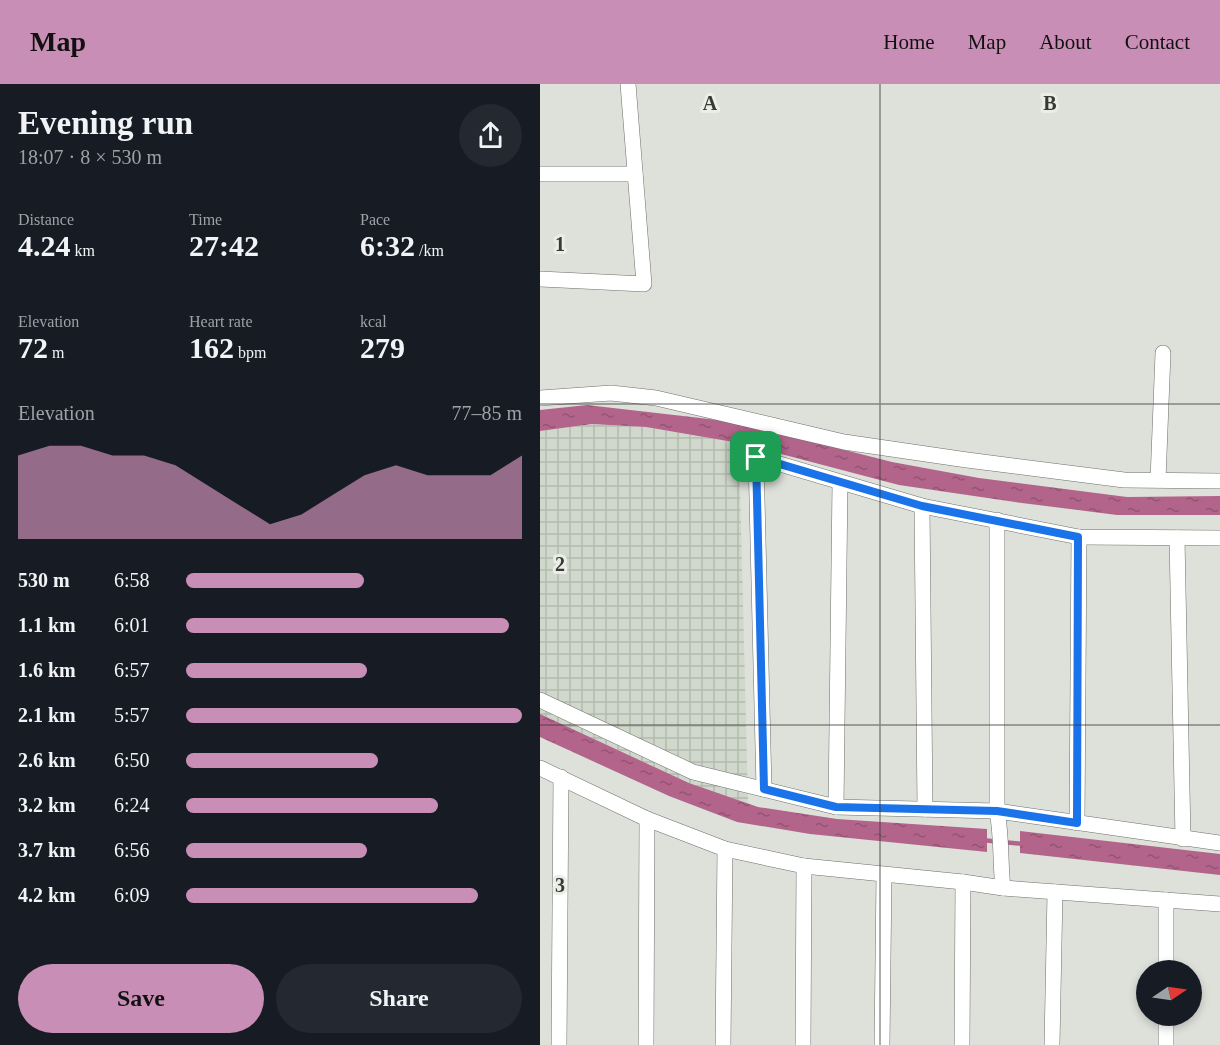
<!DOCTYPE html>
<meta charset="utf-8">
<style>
:root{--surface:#171b24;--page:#242831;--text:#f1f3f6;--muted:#9ea1a6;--accent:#c98eb5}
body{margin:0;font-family:Georgia,serif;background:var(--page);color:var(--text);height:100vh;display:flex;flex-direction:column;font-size:22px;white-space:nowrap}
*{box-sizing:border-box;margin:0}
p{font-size:20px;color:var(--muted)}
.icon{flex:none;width:33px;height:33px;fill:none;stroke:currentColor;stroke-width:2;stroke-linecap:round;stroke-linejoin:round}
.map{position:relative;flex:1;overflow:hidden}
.sheet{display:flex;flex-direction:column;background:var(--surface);width:540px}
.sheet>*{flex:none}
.needle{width:39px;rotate:77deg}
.buttons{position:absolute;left:596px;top:876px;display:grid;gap:12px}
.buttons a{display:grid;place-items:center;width:66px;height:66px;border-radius:50%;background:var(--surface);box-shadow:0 3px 9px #0003;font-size:30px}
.pin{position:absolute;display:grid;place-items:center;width:51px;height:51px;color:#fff;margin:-26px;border-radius:12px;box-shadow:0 3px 9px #0006}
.round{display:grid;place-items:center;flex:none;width:63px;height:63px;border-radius:32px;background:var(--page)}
.head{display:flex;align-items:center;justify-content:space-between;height:102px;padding:0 18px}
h1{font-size:33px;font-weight:700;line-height:45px}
.stats{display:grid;grid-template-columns:repeat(3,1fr);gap:9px;height:102px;padding:6px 18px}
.stats div{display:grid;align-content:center}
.stats b{font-size:30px;font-weight:700}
.stats small{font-size:16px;font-weight:400}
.stats p{font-size:16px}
.chart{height:168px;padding:12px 18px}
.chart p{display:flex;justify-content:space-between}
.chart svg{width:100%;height:108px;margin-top:6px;fill:var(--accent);opacity:.7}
.cta{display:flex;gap:12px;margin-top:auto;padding:12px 18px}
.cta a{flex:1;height:69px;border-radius:36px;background:var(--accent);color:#111;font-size:24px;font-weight:700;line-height:69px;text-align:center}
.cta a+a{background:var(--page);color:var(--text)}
ul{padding:0 18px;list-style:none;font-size:20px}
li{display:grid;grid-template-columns:96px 72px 1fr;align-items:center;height:45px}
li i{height:15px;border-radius:8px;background:var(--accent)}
header{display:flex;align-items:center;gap:36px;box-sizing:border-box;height:84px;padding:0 30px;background:var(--accent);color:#111}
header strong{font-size:28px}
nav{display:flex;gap:33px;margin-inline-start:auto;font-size:21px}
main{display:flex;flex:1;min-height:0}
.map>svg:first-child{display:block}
.industrial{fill:url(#industrial-grid)}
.water{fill:url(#water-ripples)}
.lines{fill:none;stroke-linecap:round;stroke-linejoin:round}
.stream{stroke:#b3648b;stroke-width:4.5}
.minor-casing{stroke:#6c706a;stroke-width:16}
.minor{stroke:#fff;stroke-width:15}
.route-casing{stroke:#fff;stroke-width:12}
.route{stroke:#1a73e8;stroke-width:8}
.grid{fill:none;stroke:#383937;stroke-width:1.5;stroke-opacity:0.55}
.grid-label{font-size:20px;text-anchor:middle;font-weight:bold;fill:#383937;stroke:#eaeee7;stroke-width:6;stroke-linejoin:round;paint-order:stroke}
</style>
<header>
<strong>Map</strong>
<nav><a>Home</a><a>Map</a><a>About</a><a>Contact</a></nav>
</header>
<main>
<section class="sheet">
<div class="head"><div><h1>Evening run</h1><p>18:07 · 8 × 530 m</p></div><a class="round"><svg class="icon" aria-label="share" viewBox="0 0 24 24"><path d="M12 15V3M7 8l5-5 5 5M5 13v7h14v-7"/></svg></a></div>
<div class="stats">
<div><p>Distance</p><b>4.24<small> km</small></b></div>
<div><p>Time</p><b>27:42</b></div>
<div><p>Pace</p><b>6:32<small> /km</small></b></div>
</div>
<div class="stats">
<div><p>Elevation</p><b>72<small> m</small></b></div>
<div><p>Heart rate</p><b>162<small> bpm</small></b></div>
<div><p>kcal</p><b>279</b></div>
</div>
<div class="chart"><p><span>Elevation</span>77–85 m</p>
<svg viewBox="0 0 160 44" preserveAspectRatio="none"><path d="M0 44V10L10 6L20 6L30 10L40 10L50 14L60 22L70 30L80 38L90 34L100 26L110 18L120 14L130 18L140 18L150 18L160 10V44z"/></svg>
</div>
<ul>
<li><b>530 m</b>6:58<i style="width:53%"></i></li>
<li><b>1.1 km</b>6:01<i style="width:96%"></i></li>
<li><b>1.6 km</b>6:57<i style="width:54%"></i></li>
<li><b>2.1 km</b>5:57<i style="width:100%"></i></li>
<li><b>2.6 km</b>6:50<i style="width:57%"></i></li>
<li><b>3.2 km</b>6:24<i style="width:75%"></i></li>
<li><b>3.7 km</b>6:56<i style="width:54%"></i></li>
<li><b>4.2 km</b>6:09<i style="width:87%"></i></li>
</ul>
<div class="cta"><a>Save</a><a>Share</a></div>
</section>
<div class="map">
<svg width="680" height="961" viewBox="0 0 680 961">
<defs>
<pattern id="industrial-grid" width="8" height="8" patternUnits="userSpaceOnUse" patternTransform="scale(1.5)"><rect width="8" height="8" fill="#d0d8cb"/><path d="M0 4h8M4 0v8" fill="none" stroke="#b3baaf"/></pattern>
<pattern id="water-ripples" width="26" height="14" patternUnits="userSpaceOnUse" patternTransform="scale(1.5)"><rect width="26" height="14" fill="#b3648b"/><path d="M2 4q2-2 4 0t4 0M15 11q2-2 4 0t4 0" fill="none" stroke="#935372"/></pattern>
</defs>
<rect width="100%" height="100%" fill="#dde1da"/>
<path class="industrial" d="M52 340 106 343 199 359 208 720 149 699 0 630V347Z"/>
<g class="water">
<path d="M47 321 195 338 352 378 439 394 587 413 680 412V431H577L475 418 359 401 199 359 106 343 52 340 0 347V326Z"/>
<path d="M0 630 149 699 218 723 297 735 447 745V768L270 750 197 738 129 712 0 653Z"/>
<path d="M480 747 680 770V791L480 769Z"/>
</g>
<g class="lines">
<path class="stream" d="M441 756 483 760"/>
<g class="minor-casing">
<g id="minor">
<path d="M0 90H95"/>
<path d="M0 195 104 200 88 0"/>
<path d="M0 314 71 309 116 314 304 358 427 376 584 396 680 397"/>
<path d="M618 396 623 269"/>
<path d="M382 422 385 725"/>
<path d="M637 454 643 755"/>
<path d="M0 616 153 688 296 723 457 727 680 759"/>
<path d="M0 684 107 735 185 765 264 782 423 798 463 804C460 778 462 753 457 727V436"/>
<path d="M224 705 216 373 382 422 539 453 680 454"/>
<path d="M296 723 300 399"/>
<path d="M537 739 539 453"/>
<path d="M463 804 680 820"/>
<path d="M626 886V816"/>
<path d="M19 961 21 693"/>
<path d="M106 961 107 735"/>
<path d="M183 961 185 765"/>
<path d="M263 961 264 782"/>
<path d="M342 961 344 791"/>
<path d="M422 961 423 798"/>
<path d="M512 961 515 808"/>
<path d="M626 961V932"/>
</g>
</g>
<use href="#minor" class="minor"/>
</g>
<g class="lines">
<g class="route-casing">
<path id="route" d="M216 373 382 422 538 453 537 739 457 727 296 723 224 705Z"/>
</g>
<use href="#route" class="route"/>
</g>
<path class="grid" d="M340 0V961M0 320H680M0 641H680"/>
<g class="grid-label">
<text x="170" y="26">A</text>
<text x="510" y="26">B</text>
<text x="20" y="167">1</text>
<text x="20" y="487">2</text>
<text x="20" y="808">3</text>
</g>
</svg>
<div class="buttons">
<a><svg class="needle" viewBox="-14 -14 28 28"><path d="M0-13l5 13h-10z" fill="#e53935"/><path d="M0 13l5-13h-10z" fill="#9ea1a6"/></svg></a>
</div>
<div class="pin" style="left:216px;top:373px;background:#1e9e55"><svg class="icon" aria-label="arrive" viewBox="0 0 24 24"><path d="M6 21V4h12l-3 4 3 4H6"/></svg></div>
</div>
</main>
